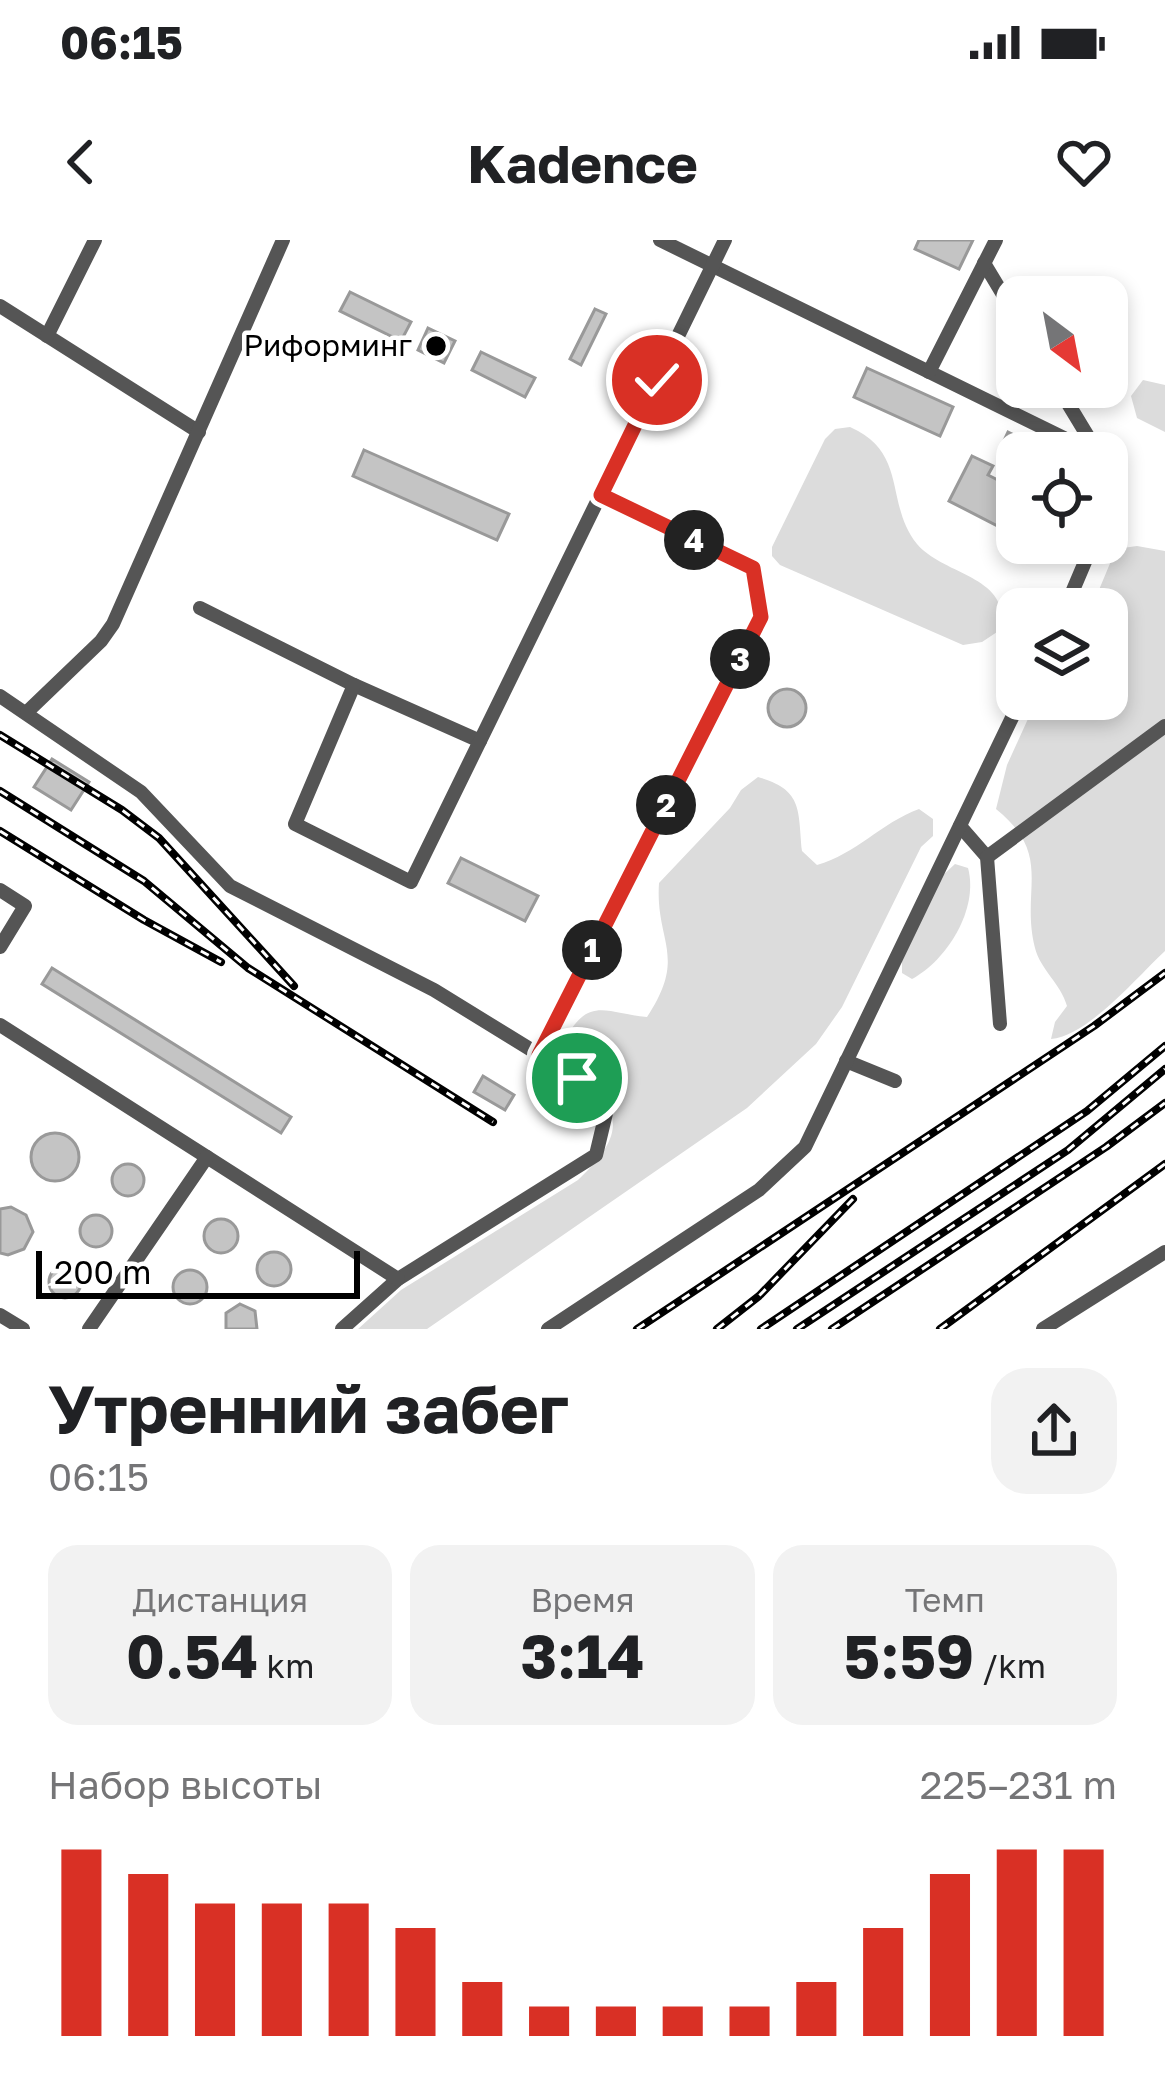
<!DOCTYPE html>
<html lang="ru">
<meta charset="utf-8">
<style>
:root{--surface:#fff;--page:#f2f2f2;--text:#202124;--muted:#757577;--accent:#d93025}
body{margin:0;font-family:"Golos Text",sans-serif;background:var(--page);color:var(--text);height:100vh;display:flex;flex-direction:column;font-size:45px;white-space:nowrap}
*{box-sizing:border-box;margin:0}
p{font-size:39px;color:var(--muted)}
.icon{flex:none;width:66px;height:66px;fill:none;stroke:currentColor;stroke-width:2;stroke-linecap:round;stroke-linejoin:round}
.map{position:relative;height:1089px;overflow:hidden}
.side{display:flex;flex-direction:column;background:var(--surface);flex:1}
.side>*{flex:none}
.needle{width:78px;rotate:148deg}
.fabs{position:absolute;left:996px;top:36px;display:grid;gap:24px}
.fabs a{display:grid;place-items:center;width:132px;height:132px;border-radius:24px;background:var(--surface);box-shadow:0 6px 18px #0003;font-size:60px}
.scale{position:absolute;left:36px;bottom:30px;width:324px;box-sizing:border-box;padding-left:12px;border:6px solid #000;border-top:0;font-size:33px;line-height:42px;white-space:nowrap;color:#000;-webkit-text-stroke:9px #fff;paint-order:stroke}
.pin{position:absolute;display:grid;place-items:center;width:102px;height:102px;color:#fff;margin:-51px;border:6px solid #fff;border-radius:50%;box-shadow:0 3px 12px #0007}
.km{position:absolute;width:60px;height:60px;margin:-30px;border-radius:50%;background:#222;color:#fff;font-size:33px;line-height:60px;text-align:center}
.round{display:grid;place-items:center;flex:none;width:126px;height:126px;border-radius:36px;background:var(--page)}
.head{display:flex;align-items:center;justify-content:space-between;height:204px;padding:0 48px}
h1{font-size:66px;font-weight:700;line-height:90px}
.figures{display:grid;grid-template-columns:repeat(3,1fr);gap:18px;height:204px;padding:12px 48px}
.figures div{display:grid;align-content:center;border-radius:30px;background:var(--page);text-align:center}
.figures b{font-size:60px;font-weight:700}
.figures small{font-size:33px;font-weight:400}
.figures p{font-size:33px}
.chart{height:336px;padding:24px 48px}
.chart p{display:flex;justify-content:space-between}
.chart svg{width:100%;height:216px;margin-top:12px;stroke:var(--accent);stroke-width:6}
.status{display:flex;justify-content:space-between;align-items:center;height:84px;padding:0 60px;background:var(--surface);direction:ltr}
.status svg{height:33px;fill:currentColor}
header{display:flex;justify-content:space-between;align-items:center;height:156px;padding:0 48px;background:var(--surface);font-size:54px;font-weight:700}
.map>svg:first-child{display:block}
.green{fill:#dcdcdc}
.building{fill:#c4c4c4;stroke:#999;stroke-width:3}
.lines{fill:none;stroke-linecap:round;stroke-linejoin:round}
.minor{stroke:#555;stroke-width:14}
.rail-casing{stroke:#000;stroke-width:8}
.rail{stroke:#fff;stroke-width:3;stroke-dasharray:9;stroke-linecap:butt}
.route-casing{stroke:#fff;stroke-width:24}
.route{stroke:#d93025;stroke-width:15}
.poi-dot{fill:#000;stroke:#fff;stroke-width:4.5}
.labels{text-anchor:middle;stroke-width:9;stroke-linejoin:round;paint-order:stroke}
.poi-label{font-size:30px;fill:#000;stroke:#fff;text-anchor:end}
</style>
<div class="status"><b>06:15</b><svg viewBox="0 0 49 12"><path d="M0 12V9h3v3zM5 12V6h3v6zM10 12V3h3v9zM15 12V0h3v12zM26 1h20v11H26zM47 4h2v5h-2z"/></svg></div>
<header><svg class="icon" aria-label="back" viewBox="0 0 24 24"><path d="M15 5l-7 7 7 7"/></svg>Kadence<svg class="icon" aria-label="heart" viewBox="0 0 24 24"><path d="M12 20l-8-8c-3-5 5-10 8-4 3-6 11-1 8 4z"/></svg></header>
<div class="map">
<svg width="1165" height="1089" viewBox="0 0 1165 1089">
<rect width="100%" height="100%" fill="#fff"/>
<g class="green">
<path d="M1143 140 1165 145V192L1137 178 1131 156Z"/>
<path d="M850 187C909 213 884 263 917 304 944 336 1013 336 1000 390L982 402 963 405 780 325 772 316V307L825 199 835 189Z"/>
<path d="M1137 306 1165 311V711C1137 737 1088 796 1051 799L1055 782 1067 766C1061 744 1040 729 1035 708 1020 649 1054 616 996 569L1007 525 1037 459H1107V369H1091L1116 309Z"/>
<path d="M758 537C803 550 798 569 802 611L817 625C856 614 881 583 919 569L933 579V596L921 607 842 767 816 804 747 868 427 1089H358L401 1050 578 940C652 871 589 860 566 798 589 756 606 773 647 777 688 715 655 702 659 643L730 568 741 550Z"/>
<path d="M955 624 968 628C979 669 947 720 912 739L902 733V721L942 636Z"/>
</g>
<g class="building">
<path d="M919 0H973L959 29 915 9Z"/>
<path d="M350 52 411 82 401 101 340 71Z"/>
<path d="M595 69 606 74 581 125 570 119Z"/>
<path d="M428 88 455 101 444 123 418 110Z"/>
<path d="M481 112 535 138 525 157 472 130Z"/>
<path d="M867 128 953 167 940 196 854 157Z"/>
<path d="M1008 192 1048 212V213H1017V217L1000 209Z"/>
<path d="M364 210 509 274 497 300 353 236Z"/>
<path d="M972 216 993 226 988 235 1017 250V296L949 261Z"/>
<circle cx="787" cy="468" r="19"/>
<path d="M52 519 89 542 71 570 34 547Z"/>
<path d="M461 618 538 656 525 681 448 643Z"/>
<path d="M52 728 291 877 281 893 42 744Z"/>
<path d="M483 836 514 855 505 870 474 852Z"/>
<circle cx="55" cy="917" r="24"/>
<circle cx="128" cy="940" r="16"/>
<path d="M11 967 26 975 33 992 24 1009 8 1015 0 1013V969Z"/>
<circle cx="96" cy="991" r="16"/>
<circle cx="221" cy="996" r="17"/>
<circle cx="274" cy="1029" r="17"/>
<circle cx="65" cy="1042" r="16"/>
<circle cx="190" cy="1047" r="17"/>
<path d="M240 1064 255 1071 257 1089H226V1073Z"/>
</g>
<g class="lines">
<g class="minor">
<path d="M660 0 1064 198 1059 213"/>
<path d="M984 23 1017 78"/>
<path d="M0 66 199 192"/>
<path d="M47 96 95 0"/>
<path d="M929 132 996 0"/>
<path d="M1058 147 1098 213"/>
<path d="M1107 228 1115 242 1107 264"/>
<path d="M200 368 354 445 480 501"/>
<path d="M1065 369 1093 303"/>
<path d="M354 445 295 584 411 642 725 0"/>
<path d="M0 456 141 552 230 646 434 750 577 838 607 869 596 915 398 1039 342 1089"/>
<path d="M27 472 101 401 113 384 283 0"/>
<path d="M960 586 987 617 1000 784"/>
<path d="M987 617 1165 486"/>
<path d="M0 650 25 666 0 707"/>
<path d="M0 785 398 1039"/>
<path d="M539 815 761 377 753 328 601 255"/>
<path d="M846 821 895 841"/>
<path d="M0 1075 23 1089"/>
<path d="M89 1089 207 917"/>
<path d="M548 1089 759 950 805 907 1021 459"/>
<path d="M1043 1089 1165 1012"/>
</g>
<g class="rail-casing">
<g id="rail">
<path d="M0 495 122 570 159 598 294 746"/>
<path d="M0 551 144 641 248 728 493 882"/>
<path d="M0 591 144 680 221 722"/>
<path d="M637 1089 1094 786 1165 733"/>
<path d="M717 1089 759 1056 853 959"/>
<path d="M761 1089 1087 871 1165 806"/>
<path d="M797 1089 1068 910 1165 829"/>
<path d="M832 1089 1106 907 1165 863"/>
<path d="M940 1089 1165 924"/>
</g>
</g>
<use href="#rail" class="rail"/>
</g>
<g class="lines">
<g class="route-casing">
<path id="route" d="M577 838 539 815 761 377 753 328 601 255 657 140"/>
</g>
<use href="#route" class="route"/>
</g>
<circle class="poi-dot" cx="436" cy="106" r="12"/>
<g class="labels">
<g class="poi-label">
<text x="412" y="116">Риформинг</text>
</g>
</g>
</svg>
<div class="fabs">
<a><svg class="needle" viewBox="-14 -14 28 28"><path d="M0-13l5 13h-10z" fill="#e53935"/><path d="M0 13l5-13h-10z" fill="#757577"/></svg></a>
<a><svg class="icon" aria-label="locate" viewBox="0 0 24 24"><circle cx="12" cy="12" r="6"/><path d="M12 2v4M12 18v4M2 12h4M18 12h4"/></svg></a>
<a><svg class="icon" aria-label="layers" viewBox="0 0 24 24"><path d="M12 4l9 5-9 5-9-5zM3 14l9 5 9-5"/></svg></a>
</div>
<div class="scale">200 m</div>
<div class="pin" style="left:577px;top:838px;background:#1e9e55"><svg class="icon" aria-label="arrive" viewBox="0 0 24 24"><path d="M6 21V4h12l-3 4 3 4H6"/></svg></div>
<div class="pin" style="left:657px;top:140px;background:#d93025"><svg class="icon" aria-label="check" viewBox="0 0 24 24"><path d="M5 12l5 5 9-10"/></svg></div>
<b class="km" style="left:592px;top:710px">1</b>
<b class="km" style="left:666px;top:565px">2</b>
<b class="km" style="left:740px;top:419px">3</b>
<b class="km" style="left:694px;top:300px">4</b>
</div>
<section class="side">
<div class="head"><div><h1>Утренний забег</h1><p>06:15</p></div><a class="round"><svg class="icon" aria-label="share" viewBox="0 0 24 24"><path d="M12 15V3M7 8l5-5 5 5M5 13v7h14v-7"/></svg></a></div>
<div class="figures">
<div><p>Дистанция</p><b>0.54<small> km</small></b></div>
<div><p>Время</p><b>3:14</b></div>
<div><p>Темп</p><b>5:59<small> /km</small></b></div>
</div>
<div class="chart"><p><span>Набор высоты</span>225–231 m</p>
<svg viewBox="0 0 160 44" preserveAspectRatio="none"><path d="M5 44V6M15 44V11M25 44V17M35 44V17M45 44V17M55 44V22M65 44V33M75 44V38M85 44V38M95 44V38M105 44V38M115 44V33M125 44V22M135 44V11M145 44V6M155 44V6"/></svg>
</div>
</section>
